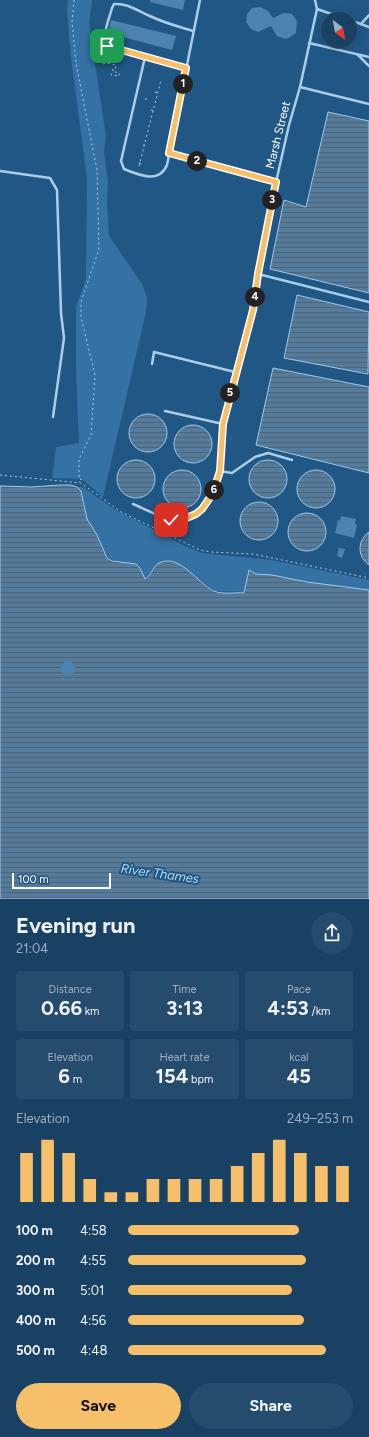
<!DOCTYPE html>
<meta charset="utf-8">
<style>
:root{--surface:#194164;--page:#264c6d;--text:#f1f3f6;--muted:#9fafbf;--line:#375a78;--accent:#f6c06b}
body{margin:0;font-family:Figtree,sans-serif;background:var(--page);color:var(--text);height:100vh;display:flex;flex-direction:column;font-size:15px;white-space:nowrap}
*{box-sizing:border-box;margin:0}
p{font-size:13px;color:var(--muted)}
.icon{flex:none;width:22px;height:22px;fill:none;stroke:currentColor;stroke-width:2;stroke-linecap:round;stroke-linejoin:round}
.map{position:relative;height:899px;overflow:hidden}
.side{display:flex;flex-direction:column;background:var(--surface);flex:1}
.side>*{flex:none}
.needle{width:26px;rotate:148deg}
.tools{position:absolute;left:321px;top:12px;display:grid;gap:8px}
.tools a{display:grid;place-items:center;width:36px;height:36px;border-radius:50%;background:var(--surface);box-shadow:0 2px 10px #0003,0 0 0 1px var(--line);font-size:20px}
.scale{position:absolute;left:12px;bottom:10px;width:99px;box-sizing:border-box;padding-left:4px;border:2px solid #fff;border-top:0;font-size:11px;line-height:14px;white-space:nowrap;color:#fff;-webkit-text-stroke:3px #215785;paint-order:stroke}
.pin{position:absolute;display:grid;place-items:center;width:34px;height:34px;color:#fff;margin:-17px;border-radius:8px;box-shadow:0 2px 6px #0006}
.km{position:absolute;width:20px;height:20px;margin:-10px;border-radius:50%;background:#222;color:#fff;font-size:11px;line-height:20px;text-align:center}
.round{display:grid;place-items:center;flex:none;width:42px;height:42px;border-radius:21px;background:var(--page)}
.headline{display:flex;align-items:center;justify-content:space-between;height:68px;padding:0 16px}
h1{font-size:22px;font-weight:700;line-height:30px}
.stats{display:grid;grid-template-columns:repeat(3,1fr);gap:6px;height:68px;padding:4px 16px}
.stats div{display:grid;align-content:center;border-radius:4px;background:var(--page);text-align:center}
.stats b{font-size:20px;font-weight:700}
.stats small{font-size:11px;font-weight:400}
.stats p{font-size:11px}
.chart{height:112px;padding:8px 16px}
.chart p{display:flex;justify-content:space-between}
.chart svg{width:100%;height:72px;margin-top:4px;stroke:var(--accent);stroke-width:6}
.action{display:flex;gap:8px;margin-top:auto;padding:8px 16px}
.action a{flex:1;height:46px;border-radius:24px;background:var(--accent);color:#111;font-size:16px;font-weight:700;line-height:46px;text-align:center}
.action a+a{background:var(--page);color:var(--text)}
ul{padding:0 16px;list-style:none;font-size:13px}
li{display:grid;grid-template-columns:64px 48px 1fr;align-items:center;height:30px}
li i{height:10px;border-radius:5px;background:var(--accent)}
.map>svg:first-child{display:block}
.green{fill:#3571a3}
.water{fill:url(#water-rules);stroke:#9ec9eb}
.building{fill:#4d83b0}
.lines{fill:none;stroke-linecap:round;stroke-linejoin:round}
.path{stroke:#aacde9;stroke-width:1;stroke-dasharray:2 3;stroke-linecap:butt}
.lane{stroke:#aacde9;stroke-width:2.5}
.route-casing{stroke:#fff;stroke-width:8}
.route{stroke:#f6c06b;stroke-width:5}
.labels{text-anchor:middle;stroke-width:4;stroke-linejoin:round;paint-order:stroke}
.street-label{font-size:12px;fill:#fff;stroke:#215785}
.water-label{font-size:13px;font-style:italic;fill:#b5d7f1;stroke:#215785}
</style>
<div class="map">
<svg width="369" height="899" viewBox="0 0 369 899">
<defs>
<pattern id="water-rules" width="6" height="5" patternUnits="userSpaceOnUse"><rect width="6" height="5" fill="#547b9c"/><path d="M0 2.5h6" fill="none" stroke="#506474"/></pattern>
</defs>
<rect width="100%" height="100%" fill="#215785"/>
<g class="green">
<path d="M68 0H92L89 24 106 136 104 151 108 183 107 203 109 236 142 284 147 298 146 312 103 497 82 479 52 478 56 447 79 443 76 370V307L86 279 87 178 71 58 67 10Z"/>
<path d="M77 487H83L114 509 185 546 202 553 271 560 369 580V590L307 582 272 575 256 574 249 570 244 592 215 591 198 578 154 568 145 579 140 568C110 560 109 565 97 535L85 530C87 518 86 497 77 487Z"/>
</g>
<g class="water">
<path d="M328 112 369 121V293L270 269 284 200 306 207Z"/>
<path d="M297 295 369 312 368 374 284 358Z"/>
<path d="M273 368 369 387V473L256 445Z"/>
<circle cx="148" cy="433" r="19"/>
<circle cx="193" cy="444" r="19"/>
<circle cx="136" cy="479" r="19"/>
<circle cx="268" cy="479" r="19"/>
<circle cx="316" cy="489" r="19"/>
<circle cx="182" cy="489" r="19"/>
<path d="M60 485H71L77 487 81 491 87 519 97 535 107 558 112 561 136 564 140 568 145 579C152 575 153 564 162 562 180 555 199 584 214 591 223 595 235 592 244 593L249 570 256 574 272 575 307 582 369 590V899H0V486L32 487Z"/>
<circle cx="259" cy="521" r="19"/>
<circle cx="307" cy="532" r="19"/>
<path d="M369 532V565C357 556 357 541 369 532Z"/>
</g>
<g class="building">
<path d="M150 0H185L183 10 150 2Z"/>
<path d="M260 7 268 11 273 18 284 13 292 14 297 21 296 33 289 38 285 39 277 36 271 26 258 32 251 29 246 22 247 14 252 8Z"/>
<path d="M111 20 176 36 172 50 108 33Z"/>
<path d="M341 516 356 519 355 524 357 525 354 538 335 533 338 520 340 521Z"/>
<path d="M339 548 345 549 342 558 337 556Z"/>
<circle cx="68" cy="668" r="7"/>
</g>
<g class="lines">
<g class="path">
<path d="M74 0 72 22 76 63 97 170 99 249 81 302V317L95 375 91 435 79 459V479L82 480 79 482"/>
<path d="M103 64 106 63 116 65 115 72 119 73"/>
<path d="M113 69 111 75 119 76V73"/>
<path d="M155 92 159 93"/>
<path d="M146 100V97"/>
<path d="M151 110 155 111"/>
<path d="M143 145 147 146"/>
<path d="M139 163 143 164"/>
<path d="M139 166 161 80"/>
<path d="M0 475 81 483 121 512 200 550 211 552 253 554 369 578"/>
</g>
<g class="lane">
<path d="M317 9 346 19"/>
<path d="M350 20 369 27"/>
<path d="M361 24 369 15"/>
<path d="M309 43 369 57"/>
<path d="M358 55 369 66"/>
<path d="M145 57 121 161 124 169C139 175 159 184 167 165L200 0"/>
<path d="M186 68 112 49C98 42 109 20 112 8L114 4C129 3 139 12 152 17 165 23 180 27 193 31"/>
<path d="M300 87 369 104"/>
<path d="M169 153 276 182"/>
<path d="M0 171 50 178 57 190 61 313 64 338 53 417"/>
<path d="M258 274 369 302"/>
<path d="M152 364 154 352 235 372"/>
<path d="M165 411 223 424 253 310 258 274 276 182 289 125 300 87 317 9 315 0"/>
<path d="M223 424 220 471 232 473 255 457 268 453 292 460"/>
<path d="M133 504C145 509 157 516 170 519 201 527 213 494 220 471"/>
</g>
</g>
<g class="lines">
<g class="route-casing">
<path id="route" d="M107 46 186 68 169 153 276 182 258 274 253 310 223 424 220 471 213 493 202 509 196 514 184 519 171 520"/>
</g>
<use href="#route" class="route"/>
</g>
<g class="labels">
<g class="street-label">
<text transform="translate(278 135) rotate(-76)" y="4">Marsh Street</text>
</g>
<g class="water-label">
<text transform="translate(160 873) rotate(8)" y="5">River Thames</text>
</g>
</g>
</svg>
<div class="tools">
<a><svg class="needle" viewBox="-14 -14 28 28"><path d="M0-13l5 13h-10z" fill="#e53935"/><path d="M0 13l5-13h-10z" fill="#9fafbf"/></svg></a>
</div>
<div class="scale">100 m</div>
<div class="pin" style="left:107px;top:46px;background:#1e9e55"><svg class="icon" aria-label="arrive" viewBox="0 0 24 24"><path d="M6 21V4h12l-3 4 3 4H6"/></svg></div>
<div class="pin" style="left:171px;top:520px;background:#d93025"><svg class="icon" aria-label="check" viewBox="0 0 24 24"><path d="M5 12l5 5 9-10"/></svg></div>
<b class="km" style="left:183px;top:84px">1</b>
<b class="km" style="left:197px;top:161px">2</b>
<b class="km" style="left:272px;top:200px">3</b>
<b class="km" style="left:255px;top:297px">4</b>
<b class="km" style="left:230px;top:393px">5</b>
<b class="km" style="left:214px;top:490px">6</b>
</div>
<section class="side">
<div class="headline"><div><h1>Evening run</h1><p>21:04</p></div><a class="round"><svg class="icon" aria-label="share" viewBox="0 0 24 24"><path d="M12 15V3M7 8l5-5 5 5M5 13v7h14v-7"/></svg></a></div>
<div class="stats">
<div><p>Distance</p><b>0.66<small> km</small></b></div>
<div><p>Time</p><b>3:13</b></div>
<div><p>Pace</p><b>4:53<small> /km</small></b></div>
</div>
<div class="stats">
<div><p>Elevation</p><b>6<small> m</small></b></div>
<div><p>Heart rate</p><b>154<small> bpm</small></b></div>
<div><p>kcal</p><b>45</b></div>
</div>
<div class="chart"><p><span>Elevation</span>249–253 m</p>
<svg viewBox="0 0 160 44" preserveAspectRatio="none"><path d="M5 44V14M15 44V6M25 44V14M35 44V30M45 44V38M55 44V38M65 44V30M75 44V30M85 44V30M95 44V30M105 44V22M115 44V14M125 44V6M135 44V14M145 44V22M155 44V22"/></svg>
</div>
<ul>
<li><b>100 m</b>4:58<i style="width:76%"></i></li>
<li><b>200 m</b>4:55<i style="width:79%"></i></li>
<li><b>300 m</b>5:01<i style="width:73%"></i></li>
<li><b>400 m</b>4:56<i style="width:78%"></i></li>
<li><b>500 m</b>4:48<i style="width:88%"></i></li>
</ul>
<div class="action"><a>Save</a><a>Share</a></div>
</section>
